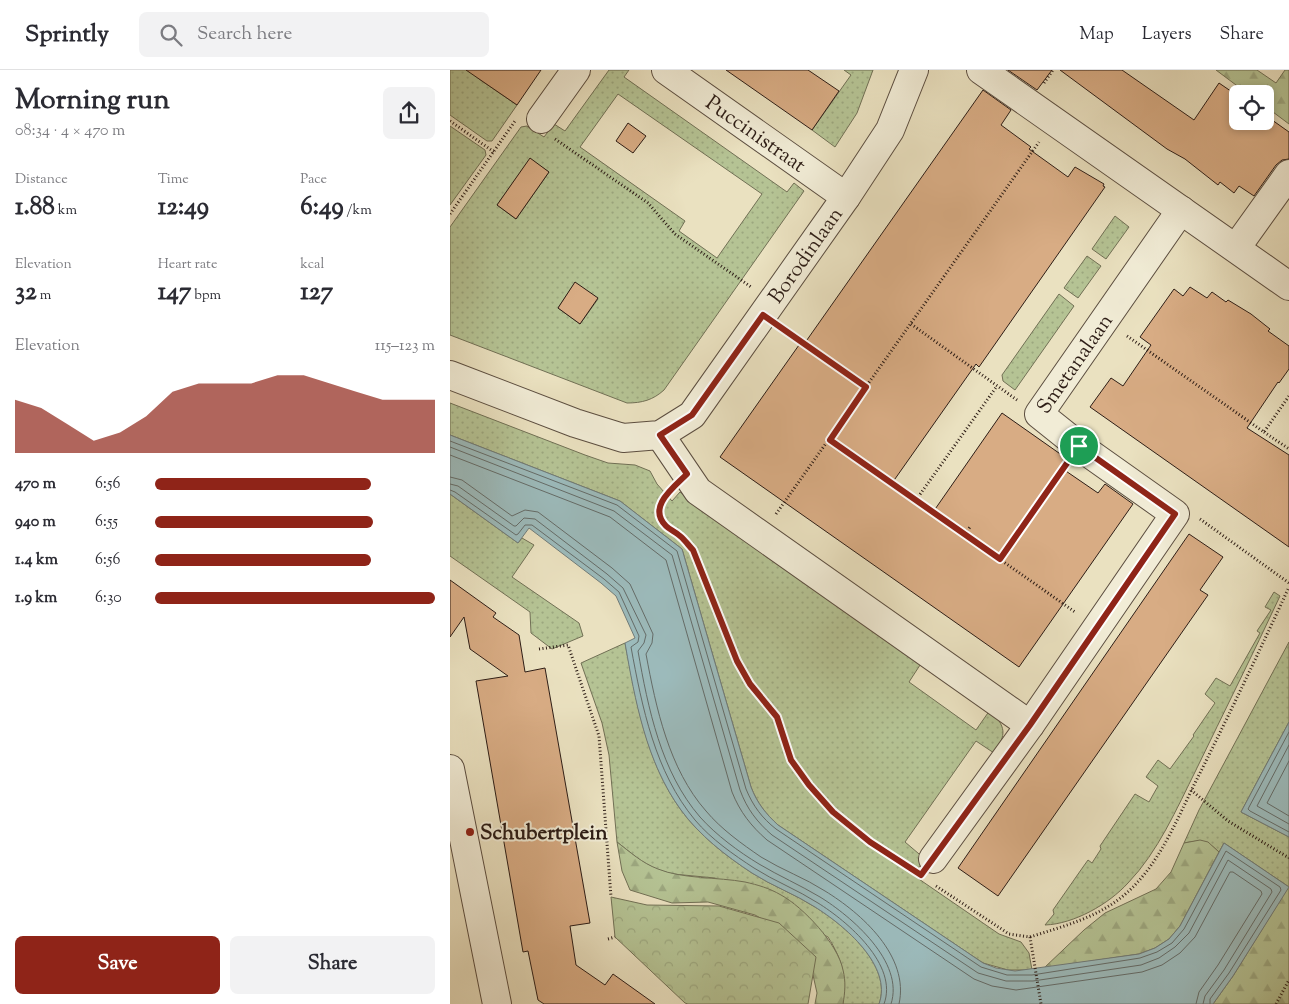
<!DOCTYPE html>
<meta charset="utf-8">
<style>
:root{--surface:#fff;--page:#f2f2f3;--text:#2b2b33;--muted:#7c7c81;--line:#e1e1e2;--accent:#8f2418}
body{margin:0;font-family:"Sorts Mill Goudy",serif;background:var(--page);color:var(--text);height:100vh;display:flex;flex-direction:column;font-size:19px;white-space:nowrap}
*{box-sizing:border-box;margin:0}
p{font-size:16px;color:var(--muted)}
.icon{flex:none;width:28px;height:28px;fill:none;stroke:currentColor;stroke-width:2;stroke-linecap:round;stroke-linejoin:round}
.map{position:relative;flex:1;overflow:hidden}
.side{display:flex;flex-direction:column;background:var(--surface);width:450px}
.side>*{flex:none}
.tools{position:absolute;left:779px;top:15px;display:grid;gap:10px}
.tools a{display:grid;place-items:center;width:45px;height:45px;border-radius:8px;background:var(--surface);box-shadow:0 2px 8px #0003;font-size:25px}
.pin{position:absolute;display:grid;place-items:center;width:42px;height:42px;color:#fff;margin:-21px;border:2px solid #fff;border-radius:50%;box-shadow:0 1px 5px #0007}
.round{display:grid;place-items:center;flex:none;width:52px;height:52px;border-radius:8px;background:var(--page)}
.head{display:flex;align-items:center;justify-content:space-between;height:85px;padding:0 15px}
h1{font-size:28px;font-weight:700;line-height:38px}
.metrics{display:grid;grid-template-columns:repeat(3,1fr);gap:8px;height:85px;padding:5px 15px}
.metrics div{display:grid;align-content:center}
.metrics b{font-size:25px;font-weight:700}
.metrics small{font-size:14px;font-weight:400}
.metrics p{font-size:14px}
.chart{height:140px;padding:10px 15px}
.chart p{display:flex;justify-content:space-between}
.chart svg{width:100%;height:90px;margin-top:5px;fill:var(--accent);opacity:.7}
.cta{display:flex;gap:10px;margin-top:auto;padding:10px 15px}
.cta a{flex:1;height:58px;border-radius:8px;background:var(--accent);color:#fff;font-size:20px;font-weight:700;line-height:58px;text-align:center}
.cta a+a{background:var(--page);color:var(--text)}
ul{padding:0 15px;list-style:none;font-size:16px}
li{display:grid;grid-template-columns:80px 60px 1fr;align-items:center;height:38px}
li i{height:12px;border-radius:6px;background:var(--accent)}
header{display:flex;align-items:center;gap:30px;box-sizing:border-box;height:70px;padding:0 25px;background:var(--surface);border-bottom:1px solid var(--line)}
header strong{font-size:24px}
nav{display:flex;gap:28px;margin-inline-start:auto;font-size:18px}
.search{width:350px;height:45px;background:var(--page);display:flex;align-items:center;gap:12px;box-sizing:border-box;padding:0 18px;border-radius:8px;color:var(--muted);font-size:19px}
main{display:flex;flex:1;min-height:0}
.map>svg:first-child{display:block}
.grass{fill:url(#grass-dots);stroke:#717055;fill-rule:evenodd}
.forest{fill:url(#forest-firs);stroke:#717055}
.park{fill:url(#park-crowns);stroke:#717055}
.water{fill:#9cbbbc;stroke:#707c7a}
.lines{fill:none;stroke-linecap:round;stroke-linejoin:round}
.shore{stroke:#646c69;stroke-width:1}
.building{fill:#d8ac84;stroke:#2d1d16}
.street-casing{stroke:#5c4e40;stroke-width:30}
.path{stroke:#2d1d16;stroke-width:3;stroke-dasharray:1 2.5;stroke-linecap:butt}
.street{stroke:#f1ecd6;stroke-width:28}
.route-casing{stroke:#fff;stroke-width:10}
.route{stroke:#8f2418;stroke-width:6}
.poi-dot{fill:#8f2418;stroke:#f1ecd6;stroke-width:2}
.labels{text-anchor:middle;stroke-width:4;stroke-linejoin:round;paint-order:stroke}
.street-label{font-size:21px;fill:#2d1d16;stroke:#f1ecd6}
.poi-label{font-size:21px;font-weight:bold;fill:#2d1d16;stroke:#f1ecd6;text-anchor:start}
</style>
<header>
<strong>Sprintly</strong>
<div class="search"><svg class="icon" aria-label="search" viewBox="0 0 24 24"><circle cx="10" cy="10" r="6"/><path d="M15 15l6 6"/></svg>Search here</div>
<nav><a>Map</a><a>Layers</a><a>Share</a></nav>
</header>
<main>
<section class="side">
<div class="head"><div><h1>Morning run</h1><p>08:34 · 4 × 470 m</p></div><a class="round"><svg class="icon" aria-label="share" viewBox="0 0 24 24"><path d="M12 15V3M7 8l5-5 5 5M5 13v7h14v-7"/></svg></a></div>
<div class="metrics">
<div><p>Distance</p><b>1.88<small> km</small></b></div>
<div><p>Time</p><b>12:49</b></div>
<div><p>Pace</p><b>6:49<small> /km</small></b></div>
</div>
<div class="metrics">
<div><p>Elevation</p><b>32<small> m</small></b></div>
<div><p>Heart rate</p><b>147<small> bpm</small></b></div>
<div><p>kcal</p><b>127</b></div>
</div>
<div class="chart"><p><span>Elevation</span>115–123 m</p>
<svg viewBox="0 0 160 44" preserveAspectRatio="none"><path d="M0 44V18L10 22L20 30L30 38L40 34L50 26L60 14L70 10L80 10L90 10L100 6L110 6L120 10L130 14L140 18L150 18L160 18V44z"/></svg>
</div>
<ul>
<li><b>470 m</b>6:56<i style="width:77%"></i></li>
<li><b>940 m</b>6:55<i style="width:78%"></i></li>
<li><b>1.4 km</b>6:56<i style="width:77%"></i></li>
<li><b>1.9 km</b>6:30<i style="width:100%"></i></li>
</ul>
<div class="cta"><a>Save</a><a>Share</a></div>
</section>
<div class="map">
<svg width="839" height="934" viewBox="0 0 839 934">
<defs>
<pattern id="grass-dots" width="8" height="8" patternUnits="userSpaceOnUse" patternTransform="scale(1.25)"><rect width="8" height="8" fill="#b5c394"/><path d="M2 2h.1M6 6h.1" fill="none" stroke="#9ca77f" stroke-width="1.8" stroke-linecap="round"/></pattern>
<pattern id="forest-firs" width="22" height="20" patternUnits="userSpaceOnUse" patternTransform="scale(1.25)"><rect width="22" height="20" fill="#b5c394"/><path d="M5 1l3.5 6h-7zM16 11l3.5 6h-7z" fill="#9ca77f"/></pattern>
<pattern id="park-crowns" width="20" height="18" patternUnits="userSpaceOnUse" patternTransform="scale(1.25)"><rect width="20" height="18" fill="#b5c394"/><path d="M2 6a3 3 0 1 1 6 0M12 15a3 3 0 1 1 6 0" fill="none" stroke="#9ca77f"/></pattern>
</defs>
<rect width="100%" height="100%" fill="#eae1c0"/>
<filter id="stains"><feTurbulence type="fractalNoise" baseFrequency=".004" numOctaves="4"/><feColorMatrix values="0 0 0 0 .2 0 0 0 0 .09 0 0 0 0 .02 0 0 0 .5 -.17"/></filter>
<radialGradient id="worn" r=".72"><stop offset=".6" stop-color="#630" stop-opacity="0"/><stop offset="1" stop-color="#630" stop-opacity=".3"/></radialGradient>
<g class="grass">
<path d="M0 0H35L29 9 67 35 42 71H37L0 45Z"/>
<path d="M159 0H179L174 7 337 122 344 113 354 121 214 320C203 330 192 333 177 333L0 265V157L71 57 77 56 94 67 104 54 115 61ZM168 24 312 124 267 188 229 161 235 151 130 77ZM80 89 99 102 66 149 47 135ZM125 213 148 229 130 254 108 238Z"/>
<path d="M394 0H423L407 43 385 77 362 60 401 5Z"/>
<path d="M0 56 35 80 36 85 0 135Z"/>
<path d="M665 146 679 157 656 189 642 179Z"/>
<path d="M637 186 651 196 628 228 614 218Z"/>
<path d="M609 224 624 236 565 320 553 311 552 305Z"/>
<path d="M0 333 135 385 158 393 185 395 200 401 207 414 222 431 230 422 472 592 459 612 526 660 540 640C556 657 557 664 544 683L526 671 455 772 475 789 463 805 549 864 571 872 579 883 582 900H558L533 893 328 755C316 744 307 733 301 717L232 479 170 431 0 365Z"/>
<path d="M0 424 68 473 72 468 84 475 62 507 129 553 133 566 102 579 81 563 80 542 0 486Z"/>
<path d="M824 522 830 526C803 584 774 642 746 700 727 738 708 782 678 813 659 834 624 854 595 855L604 844 603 840 633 797 638 790 642 793 651 779 650 776 685 724 699 732 708 716 696 707 708 690 720 699 744 666 743 665 765 633 755 624 766 608 780 616 810 563 807 561 821 540 815 537Z"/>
<path d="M839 572V652L791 742 839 767V817L774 773 769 782C755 769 752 770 734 773L749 740Z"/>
<path d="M175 573C186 630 196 692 231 740 249 765 276 786 302 803 322 816 345 824 365 837 394 855 443 896 429 934H393C396 906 393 891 378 867L265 808 223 804 208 800 191 791 167 772 159 685 152 653 131 593Z"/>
</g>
<g class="forest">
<path d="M766 0H807L826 13 835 0H839V54L815 36V24H798Z"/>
<path d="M750 770 758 772 769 782 730 856 719 869 705 878 689 884 594 898 634 860 655 843 706 819 721 802 734 773Z"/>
<path d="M167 772C180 782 192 793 208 799 232 809 268 807 295 812 308 815 319 818 331 825 353 837 388 874 393 900 396 912 395 922 393 934H365L367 923 363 905 323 855 305 845 258 832 222 833 180 820 172 801Z"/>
<path d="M839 816V934H763L783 906Z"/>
</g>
<path class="park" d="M161 827 197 835 269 836 329 853 366 887 358 934H238L235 933 165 867Z"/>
<g class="water">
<path d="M0 365 170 431 232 479 301 717C307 733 316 744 328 755L533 893 546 898 565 901 689 884 705 878 719 869 730 856 774 773 839 817 783 906 763 934H429C443 896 394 855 365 837 345 824 322 816 302 803 276 786 249 765 231 740 196 692 185 630 175 573L185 568 166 526 151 513 79 458 68 473 0 424Z"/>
<path d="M839 652V767L791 742Z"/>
</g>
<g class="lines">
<g class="shore">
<path d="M0 371 167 435 227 481 296 719C303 736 312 748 326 759L531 897 557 905H582L690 888 707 882 722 873 734 859 776 781 830 817 831 820 779 903 760 929V934"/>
<path d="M0 377 164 441 222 485 290 720C297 739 307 752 322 765L528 903 556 911H583L691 895 709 888 725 877 739 863 778 790 821 819 822 822 774 900 755 926 753 934"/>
<path d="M0 385 160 447 216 490 282 722C290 742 301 756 317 770L524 909 542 916 566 920 692 902 712 895 730 883 745 867 780 802H783L811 821 812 824 768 895 749 922 746 934"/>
<path d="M0 407 12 410 62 446 75 440 88 442 162 498 180 514 203 564 202 573 196 584C206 638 219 699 256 741 271 759 292 774 311 787 332 800 355 808 375 821 411 843 460 886 449 934"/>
<path d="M0 414 8 416 64 456H66L74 448 85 449 157 504 173 518 196 565 194 573 188 581C198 638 211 702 250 747 266 765 289 782 309 794 329 806 350 815 370 827 401 846 455 892 441 934"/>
<path d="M0 420 5 422 66 465 68 464 75 455H82L154 509 169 522 189 566 188 572 181 577C192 637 205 702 245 750 261 769 284 785 304 798 324 811 348 820 368 833 397 851 449 895 434 934"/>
<path d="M839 662 798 739 800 741 839 762"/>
<path d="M839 675 807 736 839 754"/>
<path d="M839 691 817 733 839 746"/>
</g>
</g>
<g class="building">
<path d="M16 0H91L67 35Z"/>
<path d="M276 0H358L389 21 362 60Z"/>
<path d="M558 0H602L587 20Z"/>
<path d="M610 0H672L744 50 769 13 788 26V51H815V45L839 62V89L832 90 826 95 804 126 789 116 784 123 770 112 768 115 735 89 717 79Z"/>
<path d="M533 20 561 40 551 55 581 77 579 79 618 107 625 97 654 114 653 116 655 117 529 297 526 294 440 416 481 445 552 343 616 388 610 397 648 423 655 414 683 434 569 597 270 387 349 275 352 277Z"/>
<path d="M178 53 196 66 183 83 166 71Z"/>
<path d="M80 88 99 102 66 149 47 135Z"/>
<path d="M125 212 148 228 130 254 108 238Z"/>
<path d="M740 217 757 228 762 222 776 232 778 230 801 244 820 259 818 261 839 276V299L829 313 828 312 797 358 839 385V477L640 337 661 308 673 316 701 275 690 267 724 219 733 226Z"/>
<path d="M739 464 773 487 750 520 758 525 548 826 508 798Z"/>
<path d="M0 510 46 543 43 547 69 565 75 602 95 598 140 853 120 856 126 895 155 915 163 904 205 934H94L88 930 78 881 73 882 26 611 58 606 20 579 14 547 0 567Z"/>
</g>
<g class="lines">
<g class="street-casing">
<g id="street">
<path id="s1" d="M216 0 396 127"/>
<path d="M531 0 839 216"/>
<path d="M91 49 126 0"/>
<path d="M786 178 839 104"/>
<path id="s2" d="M0 305 125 353 173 368 210 365 242 345 396 127 440 60 464 0"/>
<path d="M210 365 248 421 580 655"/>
<path d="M0 699 47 934"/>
<path id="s3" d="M483 789 580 655 725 444 629 376 589 344 731 140"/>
</g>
</g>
<g class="path">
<path d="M594 13 603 0"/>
<path d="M0 51 44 82"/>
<path d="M105 69 198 133 225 164 301 217"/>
<path d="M0 144 65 51"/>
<path d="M461 254 567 330"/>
<path d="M335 260 416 317"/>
<path d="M677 266 814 362 839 326"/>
<path d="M814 362 839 379"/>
<path d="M380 370 625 542"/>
<path d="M217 424 211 433 209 444 216 456 230 466 243 480 287 591 300 614 327 647 341 690 359 715 383 742 420 772 458 797"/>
<path d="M466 430 547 316"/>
<path d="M326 444 589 72"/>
<path d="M750 449 839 513"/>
<path d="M515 464 520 457"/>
<path d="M550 489 614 397"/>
<path d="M89 579 118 575 149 666 161 827"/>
<path d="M741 720 778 751 839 788"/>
<path d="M486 816 559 864 580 867 591 934"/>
<path d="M580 867C614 856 646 848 673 826 710 796 728 746 749 705 780 643 810 580 839 517"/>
<path d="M158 869 165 867"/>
<path d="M826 934 839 910"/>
</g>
<use href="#street" class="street"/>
</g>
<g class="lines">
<g class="route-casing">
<path id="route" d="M313 245 416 317 380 370 550 489 629 376 725 444 580 655 471 805 420 772 383 742 359 715 341 690 327 647 300 614 287 591 243 480C239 476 235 470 230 466 226 462 220 460 216 456 197 437 223 418 237 404L210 365 242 345Z"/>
</g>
<use href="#route" class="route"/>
</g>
<circle class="poi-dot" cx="20" cy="762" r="5"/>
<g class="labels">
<g class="street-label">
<text dy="7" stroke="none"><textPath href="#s1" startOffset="110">Puccinistraat</textPath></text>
<text dy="7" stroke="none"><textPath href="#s2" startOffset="455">Borodinlaan</textPath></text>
<text dy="7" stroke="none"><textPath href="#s3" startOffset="652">Smetanalaan</textPath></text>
</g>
<g class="poi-label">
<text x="30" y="769">Schubertplein</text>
</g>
</g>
<rect width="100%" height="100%" filter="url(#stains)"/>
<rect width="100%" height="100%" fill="url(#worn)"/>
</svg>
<div class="tools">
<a><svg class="icon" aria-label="locate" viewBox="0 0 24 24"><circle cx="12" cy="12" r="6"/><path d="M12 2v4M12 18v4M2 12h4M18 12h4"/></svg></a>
</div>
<div class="pin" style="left:629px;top:376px;background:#1e9e55"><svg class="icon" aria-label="arrive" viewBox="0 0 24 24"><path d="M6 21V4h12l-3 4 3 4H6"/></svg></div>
</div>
</main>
